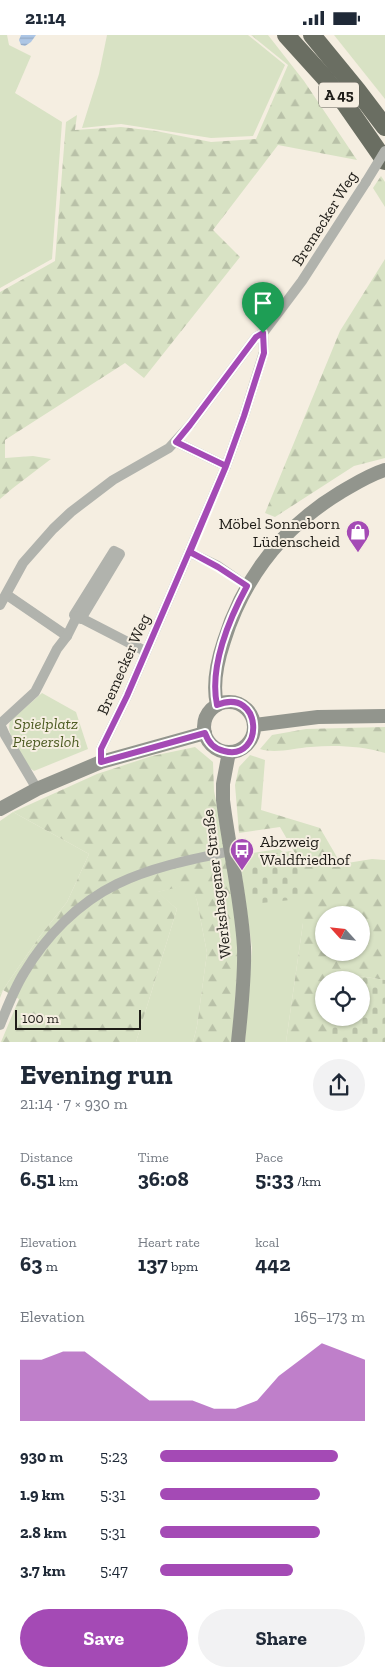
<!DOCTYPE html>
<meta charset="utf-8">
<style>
:root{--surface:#fff;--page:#f2f2f3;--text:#1f2937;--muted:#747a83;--accent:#a44ab5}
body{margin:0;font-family:"Zilla Slab",serif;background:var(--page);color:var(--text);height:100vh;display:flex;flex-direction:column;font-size:19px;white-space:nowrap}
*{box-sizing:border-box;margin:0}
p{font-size:16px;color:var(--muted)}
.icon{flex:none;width:28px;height:28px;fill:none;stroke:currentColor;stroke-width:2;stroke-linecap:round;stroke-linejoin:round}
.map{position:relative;height:1007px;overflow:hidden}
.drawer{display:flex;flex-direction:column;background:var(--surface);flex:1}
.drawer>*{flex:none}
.needle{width:32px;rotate:297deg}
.buttons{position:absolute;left:315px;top:871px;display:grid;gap:10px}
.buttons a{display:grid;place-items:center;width:55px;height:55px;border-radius:50%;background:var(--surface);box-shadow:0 1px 4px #0004;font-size:25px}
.scale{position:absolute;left:15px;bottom:12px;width:126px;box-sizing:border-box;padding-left:5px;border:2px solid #1f1d18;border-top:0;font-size:14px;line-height:18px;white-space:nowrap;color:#1f1d18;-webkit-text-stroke:4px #f5eee1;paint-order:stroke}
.pin{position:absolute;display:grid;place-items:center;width:42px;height:42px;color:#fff;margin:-51px -21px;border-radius:50% 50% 50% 0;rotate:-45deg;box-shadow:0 0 5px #0007}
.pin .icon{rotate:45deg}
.round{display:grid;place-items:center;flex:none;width:52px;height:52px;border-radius:26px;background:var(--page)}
.summary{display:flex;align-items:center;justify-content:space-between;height:85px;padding:0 20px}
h1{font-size:28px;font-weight:700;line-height:38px}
.figures{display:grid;grid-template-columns:repeat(3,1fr);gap:8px;height:85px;padding:5px 20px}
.figures div{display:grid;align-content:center}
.figures b{font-size:21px;font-weight:700}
.figures small{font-size:14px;font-weight:400}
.figures p{font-size:14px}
.chart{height:140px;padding:10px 20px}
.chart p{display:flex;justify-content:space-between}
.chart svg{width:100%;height:90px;margin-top:5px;fill:var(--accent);opacity:.7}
.button{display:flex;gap:10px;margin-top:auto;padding:10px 20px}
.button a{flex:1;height:58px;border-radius:30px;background:var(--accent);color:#fff;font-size:20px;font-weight:700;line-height:58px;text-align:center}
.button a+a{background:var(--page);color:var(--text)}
ul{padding:0 20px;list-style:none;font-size:16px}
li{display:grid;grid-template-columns:80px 60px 1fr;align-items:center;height:38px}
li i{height:12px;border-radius:6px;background:var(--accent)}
.status{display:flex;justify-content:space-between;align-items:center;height:35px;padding:0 25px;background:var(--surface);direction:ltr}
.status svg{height:14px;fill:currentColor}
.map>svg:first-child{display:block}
.green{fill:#d8e2c4}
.forest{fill:url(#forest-firs);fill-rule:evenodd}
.cemetery{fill:url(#cemetery-stones)}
.water{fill:url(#water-rules)}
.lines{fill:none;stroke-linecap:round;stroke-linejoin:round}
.street{stroke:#b1b3ad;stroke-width:10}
.secondary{stroke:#92958d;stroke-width:14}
.highway{stroke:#6a6e62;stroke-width:18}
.street-bridge{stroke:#b1b3ad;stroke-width:10}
.route-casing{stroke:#fff;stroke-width:10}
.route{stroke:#a44ab5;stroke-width:6}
.labels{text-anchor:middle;stroke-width:4;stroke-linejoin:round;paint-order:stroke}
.shield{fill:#f5eee1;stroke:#5f5c54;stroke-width:1}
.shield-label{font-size:15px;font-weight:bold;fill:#1f1d18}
.street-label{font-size:16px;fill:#1f1d18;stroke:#f5eee1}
.poi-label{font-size:16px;fill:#1f1d18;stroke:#f5eee1;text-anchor:end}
.park-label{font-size:16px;font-style:italic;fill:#4e5c24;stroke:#f5eee1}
</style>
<div class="status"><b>21:14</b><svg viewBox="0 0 49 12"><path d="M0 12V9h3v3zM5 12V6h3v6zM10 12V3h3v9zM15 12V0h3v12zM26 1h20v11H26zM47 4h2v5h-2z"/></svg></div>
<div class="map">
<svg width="385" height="1007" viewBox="0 0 385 1007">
<defs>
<pattern id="forest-firs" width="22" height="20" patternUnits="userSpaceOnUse" patternTransform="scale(1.25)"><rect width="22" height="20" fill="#d8e2c4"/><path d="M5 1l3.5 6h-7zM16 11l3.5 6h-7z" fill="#b9c1a8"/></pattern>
<pattern id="cemetery-stones" width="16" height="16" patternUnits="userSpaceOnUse" patternTransform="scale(1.25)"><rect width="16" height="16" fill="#d8e2c4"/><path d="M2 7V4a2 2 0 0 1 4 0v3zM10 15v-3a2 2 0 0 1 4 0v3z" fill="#b9c1a8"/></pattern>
<pattern id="water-rules" width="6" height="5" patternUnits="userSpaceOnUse" patternTransform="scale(1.25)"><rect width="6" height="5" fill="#adc6e5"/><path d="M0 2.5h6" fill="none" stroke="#94aac4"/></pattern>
</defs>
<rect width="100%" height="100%" fill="#f5eee1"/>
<g class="green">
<path d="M0 0H7L9 10 31 21 15 58 62 87 52 224 0 253Z"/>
<path d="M107 0H248L285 30 253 101 211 103 121 89 82 93 99 39Z"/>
<path d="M334 0H385V64Z"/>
<path d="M42 658 76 677 88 714 34 736 30 733C23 721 3 698 11 685Z"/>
<path d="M13 777 89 819 67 867 40 901 0 959V786Z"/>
<path d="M279 814 303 832V888L286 1007H245L252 913 239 820Z"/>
<path d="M192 848 197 866 207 918 197 991 193 1007H136L177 874 157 857Z"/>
</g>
<g class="forest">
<path d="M251 0H268L304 46 357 125 278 110 213 195 240 222 144 343 125 328 5 405V423L33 421 51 424 13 453 0 464V257L55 226 66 87 77 80 75 95 121 92 156 96 211 107 256 104 288 30Z"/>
<path d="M381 141 385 147V172L373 153Z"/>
<path d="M385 224V423L354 431 275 482 265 478 340 296Z"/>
<path d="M385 692V718C362 711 335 710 311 712 294 713 276 719 260 714L272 700 306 694Z"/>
<path d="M195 712 213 727 214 756 225 809 239 912 232 1007H193L197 991 207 918 197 866 191 849 158 857 177 874 136 1007H1L19 964 3 955 0 963V959L40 901 67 867 89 819 13 777 97 739 152 721Z"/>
<path d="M250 720 265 725 261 775 320 793 341 829 372 824 385 825V945L359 941 355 945H324V982L332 983V1007H286L303 888V832L280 792 239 798 235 750 239 732ZM324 880H361V918H324Z"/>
</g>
<g class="cemetery">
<path d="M291 816C302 830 301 847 301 864L251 869 247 822Z"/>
<path d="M359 941 385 945V1007H332V983L361 982V945H355Z"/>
</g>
<path class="water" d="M21 0H36L31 7 25 11 21 10 19 5Z"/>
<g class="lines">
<g class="street">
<path d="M176 407 226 431"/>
<path d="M189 517 218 531 247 551"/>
<path d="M7 560 67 601"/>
<path d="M0 570 23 528 53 494 71 477 113 445 169 413 190 390 256 302 263 298 302 246 366 147"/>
<path d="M77 581 74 580 114 516 120 519 81 584"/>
<path d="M0 689 35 657 57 614 67 601 77 581 145 616"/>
<path d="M0 689 5 700 37 754"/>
<path d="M101 727V714L127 661 226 431 244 381 264 317 263 298"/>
<path d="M0 990C7 973 14 954 24 938 46 901 78 868 117 849 152 832 193 824 231 816"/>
</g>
<g class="secondary">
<circle cx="229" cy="692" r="25"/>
<path d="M217 670C212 649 217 627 224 606 244 542 283 492 341 457 355 449 369 440 385 435"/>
<path d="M255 690 318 682 385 681"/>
<path d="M229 717 223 749V765C229 814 241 862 244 912 245 944 241 976 238 1007"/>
<path d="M0 774 37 754 101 727 205 698"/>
</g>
<g class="highway">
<path d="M286 0 324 42 346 70 385 126"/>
<path d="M312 0 357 55 385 92"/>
</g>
<path class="street-bridge" d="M366 147 385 116"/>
</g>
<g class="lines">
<g class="route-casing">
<path id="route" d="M263 298 256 302 190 390 176 407 226 431 127 661 101 714V727L205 698C208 707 214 714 224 716 265 727 263 651 217 670 209 632 229 584 247 551L218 532 190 517 226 431 244 381 264 318 263 298"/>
</g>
<use href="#route" class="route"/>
</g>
<defs>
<g id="shop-pin" transform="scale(1.25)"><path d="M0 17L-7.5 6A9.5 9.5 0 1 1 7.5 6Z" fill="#a44ab5" stroke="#f5eee1"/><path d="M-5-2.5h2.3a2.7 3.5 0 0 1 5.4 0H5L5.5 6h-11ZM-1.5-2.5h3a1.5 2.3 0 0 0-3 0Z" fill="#fff"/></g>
<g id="bus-pin" transform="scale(1.25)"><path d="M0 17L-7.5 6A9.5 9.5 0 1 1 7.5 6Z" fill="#a44ab5" stroke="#f5eee1"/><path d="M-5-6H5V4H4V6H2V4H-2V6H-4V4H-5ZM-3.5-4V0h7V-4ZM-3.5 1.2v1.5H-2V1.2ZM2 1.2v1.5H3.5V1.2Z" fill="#fff"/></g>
</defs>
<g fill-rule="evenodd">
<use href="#shop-pin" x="358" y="497"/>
<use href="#bus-pin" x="242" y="815"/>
</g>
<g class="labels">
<rect class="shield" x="319" y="47.5" width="40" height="25" rx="4"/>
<g class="shield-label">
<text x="339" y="65">A 45</text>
</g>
<g class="street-label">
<text transform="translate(324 183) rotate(-58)" y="6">Bremecker Weg</text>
<text transform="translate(123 629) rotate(-66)" y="6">Bremecker Weg</text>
<text transform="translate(216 849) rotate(-97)" y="6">Werkshagener Straße</text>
</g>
<g class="poi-label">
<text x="340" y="494">Möbel Sonneborn<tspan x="340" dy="18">Lüdenscheid</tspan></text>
<text x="260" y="812" text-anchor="start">Abzweig<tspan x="260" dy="18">Waldfriedhof</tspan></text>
</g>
<g class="park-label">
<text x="46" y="694">Spielplatz<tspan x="46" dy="18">Piepersloh</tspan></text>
</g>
</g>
</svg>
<div class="buttons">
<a><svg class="needle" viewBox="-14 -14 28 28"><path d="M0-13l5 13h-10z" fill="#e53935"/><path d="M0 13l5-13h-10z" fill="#747a83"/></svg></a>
<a><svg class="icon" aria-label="locate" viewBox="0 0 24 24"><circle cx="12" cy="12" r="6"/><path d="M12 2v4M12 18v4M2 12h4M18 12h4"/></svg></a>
</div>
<div class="scale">100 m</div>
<div class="pin" style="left:263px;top:298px;background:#1e9e55"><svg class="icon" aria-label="arrive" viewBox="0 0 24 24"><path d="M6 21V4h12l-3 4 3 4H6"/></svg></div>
</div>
<section class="drawer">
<div class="summary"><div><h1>Evening run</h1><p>21:14 · 7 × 930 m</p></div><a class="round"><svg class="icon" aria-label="share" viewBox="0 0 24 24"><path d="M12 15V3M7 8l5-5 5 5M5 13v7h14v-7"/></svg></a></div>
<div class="figures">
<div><p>Distance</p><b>6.51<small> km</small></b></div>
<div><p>Time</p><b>36:08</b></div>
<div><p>Pace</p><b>5:33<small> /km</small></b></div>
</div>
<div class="figures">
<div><p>Elevation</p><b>63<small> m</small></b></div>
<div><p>Heart rate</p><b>137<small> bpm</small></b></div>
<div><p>kcal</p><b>442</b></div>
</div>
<div class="chart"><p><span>Elevation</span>165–173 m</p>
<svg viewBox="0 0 160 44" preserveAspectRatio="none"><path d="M0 44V14L10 14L20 10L30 10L40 18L50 26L60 34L70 34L80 34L90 38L100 38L110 34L120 22L130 14L140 6L150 10L160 14V44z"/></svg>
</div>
<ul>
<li><b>930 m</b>5:23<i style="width:87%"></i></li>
<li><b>1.9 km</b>5:31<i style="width:78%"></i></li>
<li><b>2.8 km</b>5:31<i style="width:78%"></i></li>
<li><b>3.7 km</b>5:47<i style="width:65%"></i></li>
</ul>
<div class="button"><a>Save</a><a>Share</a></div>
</section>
